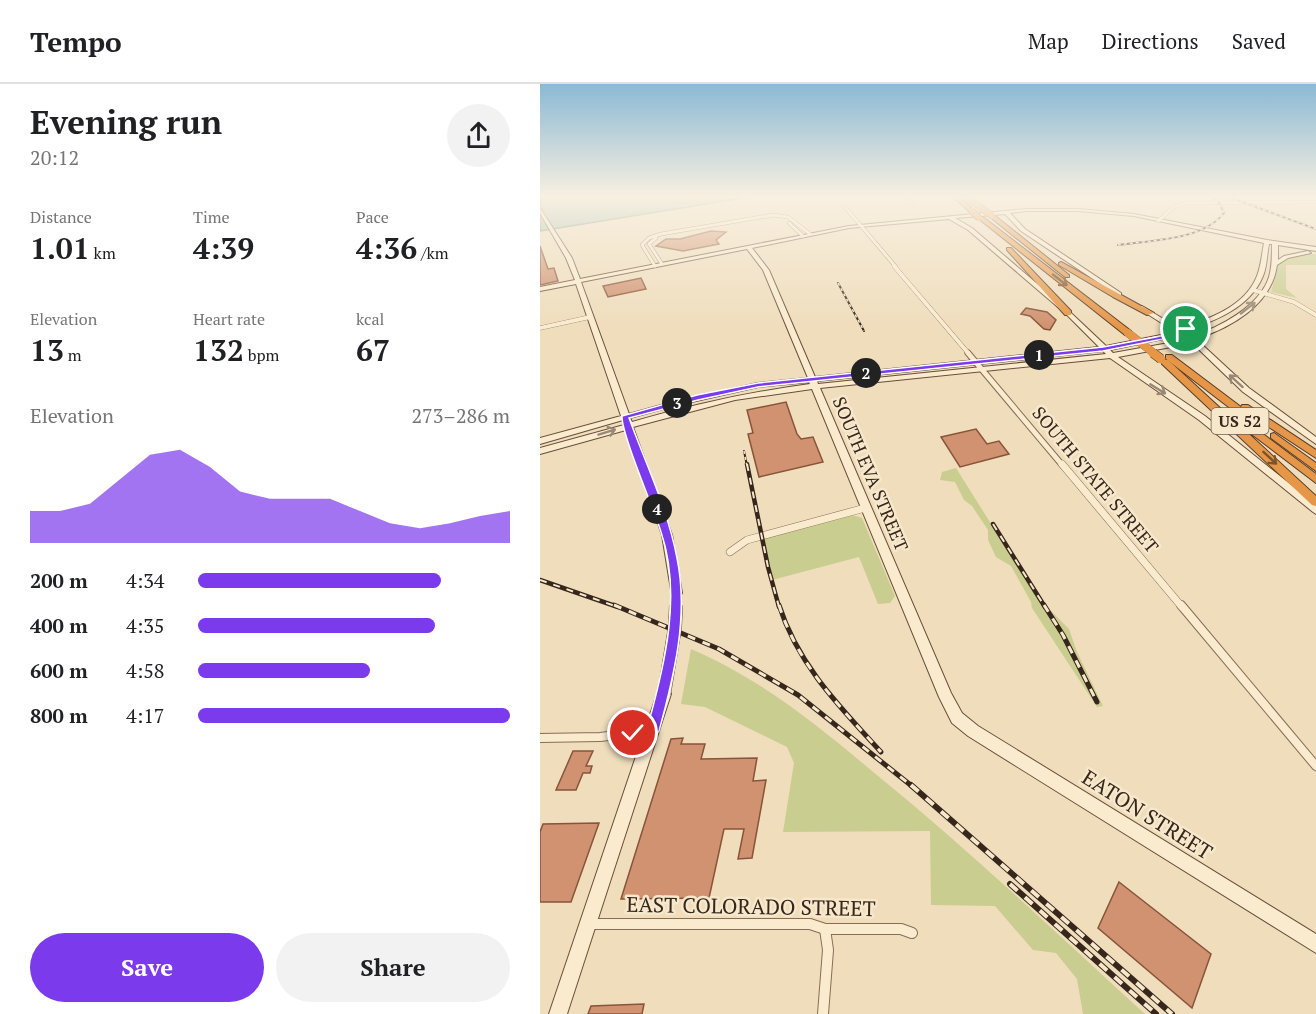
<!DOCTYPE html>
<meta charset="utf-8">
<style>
:root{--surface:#fff;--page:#f2f2f2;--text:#202124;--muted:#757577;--line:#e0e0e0;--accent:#7c3aed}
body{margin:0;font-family:"PT Serif",serif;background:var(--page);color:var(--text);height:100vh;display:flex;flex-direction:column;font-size:22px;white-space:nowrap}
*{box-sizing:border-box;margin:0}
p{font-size:20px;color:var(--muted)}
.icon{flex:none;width:33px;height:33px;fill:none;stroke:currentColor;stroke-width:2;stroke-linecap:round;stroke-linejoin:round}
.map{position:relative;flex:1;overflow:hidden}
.side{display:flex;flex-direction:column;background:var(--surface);width:540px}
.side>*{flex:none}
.pin{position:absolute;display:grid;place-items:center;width:51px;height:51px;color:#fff;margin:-26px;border:3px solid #fff;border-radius:50%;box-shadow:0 2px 6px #0007}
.km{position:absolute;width:30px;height:30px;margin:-15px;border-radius:50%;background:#222;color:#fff;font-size:16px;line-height:30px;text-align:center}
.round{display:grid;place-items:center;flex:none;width:63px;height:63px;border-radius:32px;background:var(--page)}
.head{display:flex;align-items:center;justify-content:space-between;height:102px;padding:0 30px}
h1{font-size:33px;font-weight:600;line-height:45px}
.stats{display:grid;grid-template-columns:repeat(3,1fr);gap:9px;height:102px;padding:6px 30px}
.stats div{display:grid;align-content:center}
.stats b{font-size:30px;font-weight:600}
.stats small{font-size:16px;font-weight:400}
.stats p{font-size:16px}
.chart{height:168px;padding:12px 30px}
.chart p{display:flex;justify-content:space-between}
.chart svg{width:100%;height:108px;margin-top:6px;fill:var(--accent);opacity:.7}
.primary-button{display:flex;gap:12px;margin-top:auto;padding:12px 30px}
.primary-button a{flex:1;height:69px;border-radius:36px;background:var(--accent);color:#fff;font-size:24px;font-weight:600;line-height:69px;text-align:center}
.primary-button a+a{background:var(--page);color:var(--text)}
ul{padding:0 30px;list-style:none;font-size:20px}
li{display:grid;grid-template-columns:96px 72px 1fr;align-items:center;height:45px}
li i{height:15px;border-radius:8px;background:var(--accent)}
header{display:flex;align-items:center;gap:36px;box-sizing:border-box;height:84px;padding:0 30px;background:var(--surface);border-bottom:2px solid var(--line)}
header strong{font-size:28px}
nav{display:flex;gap:33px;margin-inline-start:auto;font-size:21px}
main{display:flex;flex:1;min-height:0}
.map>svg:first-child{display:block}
.green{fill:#cacd90}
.water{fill:#a0c0b5;stroke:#688e82;stroke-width:1.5}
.building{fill:#d09270;stroke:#88543a;stroke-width:1.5}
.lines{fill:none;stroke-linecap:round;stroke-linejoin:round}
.street-far5-casing{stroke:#876d55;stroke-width:4}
.street-far4-casing{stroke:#876d55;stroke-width:4.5}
.street-far3-casing{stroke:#876d55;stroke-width:7}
.street-far2-casing{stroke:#876d55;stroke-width:8}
.street-far1-casing{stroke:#876d55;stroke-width:10}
.street-casing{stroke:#876d55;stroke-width:12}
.secondary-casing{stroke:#694e38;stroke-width:2}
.highway-casing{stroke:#553b2a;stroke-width:2}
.street-far5{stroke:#faebcf;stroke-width:3}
.street-far4{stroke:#faebcf;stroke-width:4}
.street-far3{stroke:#faebcf;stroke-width:5}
.street-far2{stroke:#faebcf;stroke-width:7}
.street-far1{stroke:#faebcf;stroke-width:8}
.street{stroke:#faebcf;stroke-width:10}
.secondary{fill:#faebcf;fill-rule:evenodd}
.highway{fill:#e59647;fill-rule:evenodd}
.rail-far3-casing{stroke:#36261b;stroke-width:2}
.rail-far2-casing{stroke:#36261b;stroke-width:4.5}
.rail-far1-casing{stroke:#36261b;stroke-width:5}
.rail-casing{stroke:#36261b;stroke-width:6}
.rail-far3{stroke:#f7e8cc;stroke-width:1.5;stroke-dasharray:3;stroke-linecap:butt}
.rail-far2{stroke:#f7e8cc;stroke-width:2;stroke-dasharray:7;stroke-linecap:butt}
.rail-far1{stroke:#f7e8cc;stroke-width:3;stroke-dasharray:8;stroke-linecap:butt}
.rail{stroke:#f7e8cc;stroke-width:4;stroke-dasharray:10;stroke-linecap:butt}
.secondary-bridge-far1-casing{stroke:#694e38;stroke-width:12;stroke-linecap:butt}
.secondary-bridge-casing{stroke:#694e38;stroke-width:14;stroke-linecap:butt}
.highway-bridge-far2-casing{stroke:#553b2a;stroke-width:7;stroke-linecap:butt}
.highway-bridge-far1-casing{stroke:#553b2a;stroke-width:8;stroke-linecap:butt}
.highway-bridge-casing{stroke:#553b2a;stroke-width:10;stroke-linecap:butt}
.secondary-bridge-far1{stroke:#faebcf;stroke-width:10}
.secondary-bridge{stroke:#faebcf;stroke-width:13}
.highway-bridge-far2{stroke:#e59647;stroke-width:6}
.highway-bridge-far1{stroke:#e59647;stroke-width:8}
.highway-bridge{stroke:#e59647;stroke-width:9}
.oneway{stroke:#7c532d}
.oneway2{stroke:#988875}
.route{fill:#7c3aed;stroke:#fff;stroke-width:1.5}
.labels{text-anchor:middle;stroke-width:5;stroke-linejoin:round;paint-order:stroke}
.shield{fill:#f7e8cc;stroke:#706050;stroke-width:1.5}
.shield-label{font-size:16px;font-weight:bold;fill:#36261b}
.street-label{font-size:18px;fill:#36261b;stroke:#f7e8cc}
.near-street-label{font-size:21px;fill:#36261b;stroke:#f7e8cc}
</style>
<header>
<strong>Tempo</strong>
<nav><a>Map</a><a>Directions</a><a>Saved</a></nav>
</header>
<main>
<section class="side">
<div class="head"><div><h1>Evening run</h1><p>20:12</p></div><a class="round"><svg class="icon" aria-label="share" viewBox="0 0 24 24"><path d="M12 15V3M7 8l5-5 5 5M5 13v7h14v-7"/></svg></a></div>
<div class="stats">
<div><p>Distance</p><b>1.01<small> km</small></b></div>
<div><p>Time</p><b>4:39</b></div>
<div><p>Pace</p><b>4:36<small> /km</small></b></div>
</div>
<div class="stats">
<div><p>Elevation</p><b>13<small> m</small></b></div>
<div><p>Heart rate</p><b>132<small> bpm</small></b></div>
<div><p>kcal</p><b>67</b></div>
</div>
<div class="chart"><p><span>Elevation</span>273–286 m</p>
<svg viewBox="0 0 160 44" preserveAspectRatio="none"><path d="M0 44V31L10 31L20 28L30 18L40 8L50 6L60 13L70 23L80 26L90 26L100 26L110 31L120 36L130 38L140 36L150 33L160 31V44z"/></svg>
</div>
<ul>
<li><b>200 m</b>4:34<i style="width:78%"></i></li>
<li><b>400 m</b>4:35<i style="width:76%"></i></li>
<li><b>600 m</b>4:58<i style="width:55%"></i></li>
<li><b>800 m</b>4:17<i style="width:100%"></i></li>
</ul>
<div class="primary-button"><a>Save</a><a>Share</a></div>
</section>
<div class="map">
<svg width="776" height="930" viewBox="0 0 776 930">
<rect width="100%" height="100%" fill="#efddbc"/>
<g class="green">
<path d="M765 170H776V181H746V205L757 214 731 208 739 178Z"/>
<path d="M416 384 497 513 529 545 537 568 563 622 557 623 492 524 491 518 471 482 456 473 448 456V446L432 422 424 416 415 398 400 396 402 388Z"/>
<path d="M312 431 322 434 355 512 350 519 338 520 319 473 232 496 223 455Z"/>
<path d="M151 565C219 594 276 640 332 687 427 764 515 848 605 930H543L537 895 516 869 493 866 455 822 391 821 390 747 243 748 254 679 247 663 165 623 141 620Z"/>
</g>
<path class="water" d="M0 113H209L0 147Z"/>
<g class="building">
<path d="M171 147 186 148 176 156 179 160 143 167 116 162 126 155H140Z"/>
<path d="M0 162 8 185 14 184 18 197 0 201Z"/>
<path d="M101 194 106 205 68 213 63 202Z"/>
<path d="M486 224 507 228 516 236 510 246 504 245 490 232 481 230Z"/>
<path d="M246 318 257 350 261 355 273 353 283 378 219 393 208 350 213 349 207 326Z"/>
<path d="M436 345 447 360 459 357 469 370 420 383 401 353Z"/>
<path d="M143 654 141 660H165L161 675 217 674 213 697 226 696 212 774 198 775 204 745H184L169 814 81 815 131 655Z"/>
<path d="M33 667H53L46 682H52L50 689H43L36 706H16Z"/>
<path d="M59 739 31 818H0V748L3 740Z"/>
<path d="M579 798 671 870 652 924 558 844Z"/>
<path d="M104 920 102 930H48L51 922Z"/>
</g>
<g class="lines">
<g class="street-far5-casing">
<g id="street-far5">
<path d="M366 113 372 120"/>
<path d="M305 123 356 183"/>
<path d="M618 137 634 123 647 119 776 118"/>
<path d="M249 139 263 152"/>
<path d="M116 154 109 160 122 180"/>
<path d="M115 182 102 161 109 154 121 150 233 131 248 133 270 150"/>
</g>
</g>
<g class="street-far4-casing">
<g id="street-far4">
<path d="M354 182 429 270"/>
<path d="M713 206 754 218 776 231"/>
<path d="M0 244 50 233"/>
</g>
</g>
<g class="street-far3-casing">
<path id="street-far3" d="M428 269 523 382"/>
</g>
<g class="street-far2-casing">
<g id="street-far2">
<path d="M522 380 642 523"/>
<path d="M190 468 207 456 325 424"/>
</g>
</g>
<g class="street-far1-casing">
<g id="street-far1">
<path d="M641 521 776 682"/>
<path d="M0 654 60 653 111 647"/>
</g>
</g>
<g class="street-casing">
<g id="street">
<path d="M48 840H270L285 845H361L372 849"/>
<path d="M283 930 288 866 285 845"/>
</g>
</g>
<g class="secondary-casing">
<g id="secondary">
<path d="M0 124 32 174 40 195 309 142 487 125H538L594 130 727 156 776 163V167L738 161V176L744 172 768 167 771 169 748 174 737 181C732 221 690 244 656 255L709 304 776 353V360L703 308 650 257 631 263 578 273 665 332 776 421V430L773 428 659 336 570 274 280 304 411 609 422 629 438 642 776 850V869L428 652 412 639 399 613 272 305 195 316 93 343 132 451 142 509 140 512 136 514 132 512 122 451 86 346 0 370V364L84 341 83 336 0 360V354L81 332 36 200 0 207V203L35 196 26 174 0 129ZM487 127H538L594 132 724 159C722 169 721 182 717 192 705 223 668 235 640 245L602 222H598V224L634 247 621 251 566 262 530 228 432 144 415 134 465 130 481 147 577 211H581V209L485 145 470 129ZM409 135 428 146 526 230 559 263 275 293 229 186 212 164 309 144ZM729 160H732C732 171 732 183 729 193 720 222 679 244 652 252L644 248C674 237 710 224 723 192 727 183 727 170 729 160ZM207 165 223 186 268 294 218 299 132 318 89 330 41 198ZM639 250 645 254 629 259 573 269 570 266 623 255ZM563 267 566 270 278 300 277 297ZM269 298 270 300C209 308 151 321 92 338L90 334 134 322 218 303Z"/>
<path d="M124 604 129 606 131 610 27 930H9L117 610 119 606Z"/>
</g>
</g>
<g class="highway-casing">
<g id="highway">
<path d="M413 113H419L435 127 430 128Z"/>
<path d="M450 131H454L529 191V193H525L450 133Z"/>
<path d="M439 133H443L591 247V251H585L439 135Z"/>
<path d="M467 164H471L531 227V231H525L467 166Z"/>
<path d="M521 178 614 229 607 231 573 213 519 181V179Z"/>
<path d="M626 271H632L701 323 702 321H708L776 366V374L712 332 715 335 713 337H707L626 275Z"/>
<path d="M622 276H628L692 335 693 332H699L776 390V399L697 339 776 412V422L772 421 622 280Z"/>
<path d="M734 349 776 379V387L731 354V350Z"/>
</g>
</g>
<use href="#street-far5" class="street-far5"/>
<use href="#street-far4" class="street-far4"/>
<use href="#street-far3" class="street-far3"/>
<use href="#street-far2" class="street-far2"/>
<use href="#street-far1" class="street-far1"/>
<use href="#street" class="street"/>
<use href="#secondary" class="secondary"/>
<use href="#highway" class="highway"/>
<g class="rail-far3-casing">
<g id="rail-far3">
<path d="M689 113 776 145"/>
<path d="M578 161C610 156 662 157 684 129L680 120 672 113"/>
<path d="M298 199 324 247"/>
<path d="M204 367 207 382"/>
</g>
</g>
<g class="rail-far2-casing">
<g id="rail-far2">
<path d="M207 380 228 483 239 523"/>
<path d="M453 440 505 523"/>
<path d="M0 496 78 523"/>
</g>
</g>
<g class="rail-far1-casing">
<g id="rail-far1">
<path d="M74 521 179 565 258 611 373 703"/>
<path d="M239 521C258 581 300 623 341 668"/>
<path d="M504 521 523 551 557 618"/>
</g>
</g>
<g class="rail-casing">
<g id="rail">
<path d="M371 701 632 930"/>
<path d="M470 800 616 930"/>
</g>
</g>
<use href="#rail-far3" class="rail-far3"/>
<use href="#rail-far2" class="rail-far2"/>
<use href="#rail-far1" class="rail-far1"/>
<use href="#rail" class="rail"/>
<g class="secondary-bridge-far1-casing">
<path id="secondary-bridge-far1" d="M136 523V509"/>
</g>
<g class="secondary-bridge-casing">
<path id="secondary-bridge" d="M124 610 135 543 136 521"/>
</g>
<g class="highway-bridge-far2-casing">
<g id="highway-bridge-far2">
<path d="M427 113 452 132"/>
<path d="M432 127 439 134"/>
</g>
</g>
<g class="highway-bridge-far1-casing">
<path id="highway-bridge-far1" d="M588 249 615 270"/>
</g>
<g class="highway-bridge-casing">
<path id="highway-bridge" d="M613 269 621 275"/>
</g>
<use href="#secondary-bridge-far1" class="secondary-bridge-far1"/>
<use href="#secondary-bridge" class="secondary-bridge"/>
<use href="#highway-bridge-far2" class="highway-bridge-far2"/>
<use href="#highway-bridge-far1" class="highway-bridge-far1"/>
<use href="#highway-bridge" class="highway-bridge"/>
</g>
<defs><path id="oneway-shaft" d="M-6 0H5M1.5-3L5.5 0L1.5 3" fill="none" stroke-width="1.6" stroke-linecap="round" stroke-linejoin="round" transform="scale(1.5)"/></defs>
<g class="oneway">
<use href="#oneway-shaft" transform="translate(520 196) rotate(38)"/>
<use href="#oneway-shaft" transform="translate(730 374) rotate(43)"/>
</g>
<g class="oneway2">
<use href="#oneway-shaft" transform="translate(708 224) rotate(-38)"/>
<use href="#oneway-shaft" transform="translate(696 297) rotate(-138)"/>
<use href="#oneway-shaft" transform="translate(618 305) rotate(32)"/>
<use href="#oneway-shaft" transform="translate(67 348) rotate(-17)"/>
</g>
<linearGradient id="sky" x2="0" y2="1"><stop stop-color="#8bb9d4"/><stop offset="0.46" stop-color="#f8f0e1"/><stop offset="1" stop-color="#f8f0e1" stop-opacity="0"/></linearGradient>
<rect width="776" height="244" fill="url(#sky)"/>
<path class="route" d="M646 243 649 247 623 255 563 267 218 303 158 316 89 334C106 380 128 426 137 474 149 532 134 592 119 647L113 653 89 654V645L108 641C125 580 142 510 121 448 114 425 81 349 82 332L157 311 218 299 563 263 621 252Z"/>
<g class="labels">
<rect class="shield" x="671.5" y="324" width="57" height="26" rx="4.5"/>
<g class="shield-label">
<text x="700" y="343">US 52</text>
</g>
<g class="street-label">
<text transform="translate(330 390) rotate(67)" y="6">SOUTH EVA STREET</text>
<text transform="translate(555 396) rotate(50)" y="6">SOUTH STATE STREET</text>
</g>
<g class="near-street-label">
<text transform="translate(607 731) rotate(32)" y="7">EATON STREET</text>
<text transform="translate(211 823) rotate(1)" y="7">EAST COLORADO STREET</text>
</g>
</g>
</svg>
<div class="pin" style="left:646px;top:245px;background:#1e9e55"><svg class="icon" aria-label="arrive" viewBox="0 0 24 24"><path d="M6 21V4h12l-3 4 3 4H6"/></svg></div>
<div class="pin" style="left:93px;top:649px;background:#d93025"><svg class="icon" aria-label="check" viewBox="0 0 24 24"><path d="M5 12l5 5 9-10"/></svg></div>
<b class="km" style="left:499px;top:271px">1</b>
<b class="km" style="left:326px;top:289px">2</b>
<b class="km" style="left:137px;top:319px">3</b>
<b class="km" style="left:117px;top:425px">4</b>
</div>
</main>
